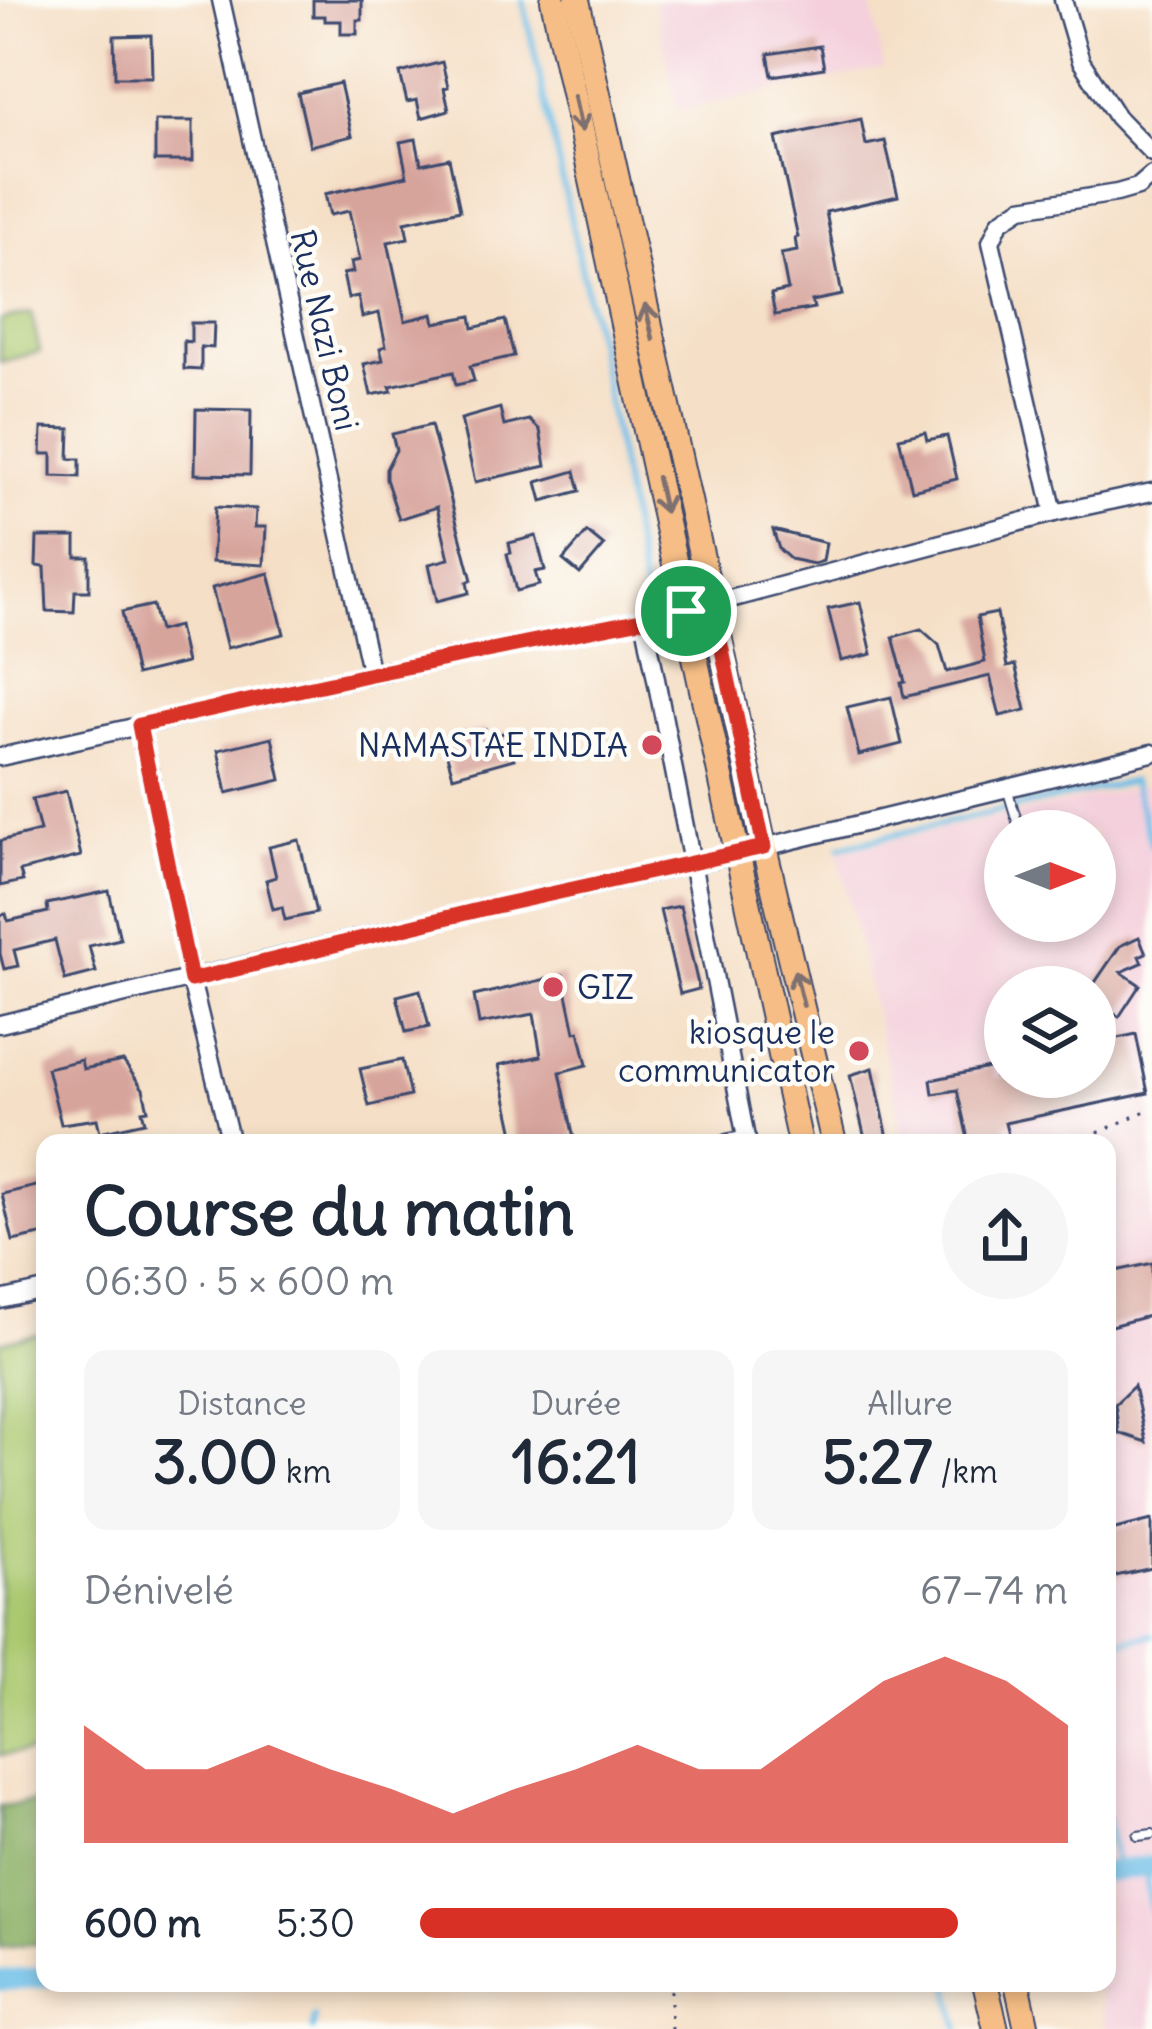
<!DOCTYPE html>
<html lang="fr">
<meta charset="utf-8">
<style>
:root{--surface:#fff;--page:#f6f6f7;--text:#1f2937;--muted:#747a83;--accent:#d93025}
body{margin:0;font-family:Delius,sans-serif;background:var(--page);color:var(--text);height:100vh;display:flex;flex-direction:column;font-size:45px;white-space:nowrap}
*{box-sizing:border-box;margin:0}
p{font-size:39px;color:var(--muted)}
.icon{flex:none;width:66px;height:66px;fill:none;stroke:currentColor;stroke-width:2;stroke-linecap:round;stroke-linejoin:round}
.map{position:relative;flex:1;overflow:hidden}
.details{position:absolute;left:36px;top:1134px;width:1080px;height:858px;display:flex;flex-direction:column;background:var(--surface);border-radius:24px;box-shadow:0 6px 18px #0003}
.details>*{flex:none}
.needle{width:78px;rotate:90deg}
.fabs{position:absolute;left:984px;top:810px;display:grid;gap:24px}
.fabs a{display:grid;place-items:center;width:132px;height:132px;border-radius:50%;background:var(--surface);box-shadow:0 6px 18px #0003;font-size:60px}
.pin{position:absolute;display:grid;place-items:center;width:102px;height:102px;color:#fff;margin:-51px;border:6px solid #fff;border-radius:50%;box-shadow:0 3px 12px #0007}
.round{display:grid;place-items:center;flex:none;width:126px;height:126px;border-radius:63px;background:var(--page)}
.headline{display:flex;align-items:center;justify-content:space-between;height:204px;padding:0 48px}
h1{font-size:66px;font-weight:700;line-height:90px}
.figures{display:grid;grid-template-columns:repeat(3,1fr);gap:18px;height:204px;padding:12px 48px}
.figures div{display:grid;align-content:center;border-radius:24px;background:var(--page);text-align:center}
.figures b{font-size:60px;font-weight:700}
.figures small{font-size:33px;font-weight:400}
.figures p{font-size:33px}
.chart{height:336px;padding:24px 48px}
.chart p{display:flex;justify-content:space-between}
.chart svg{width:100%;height:216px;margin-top:12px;fill:var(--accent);opacity:.7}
ul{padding:0 48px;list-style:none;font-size:39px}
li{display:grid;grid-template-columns:192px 144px 1fr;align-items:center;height:90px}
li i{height:30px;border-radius:15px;background:var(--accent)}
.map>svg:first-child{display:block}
.built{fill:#f4cfdc;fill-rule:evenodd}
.green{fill:#abc970;stroke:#637c67;stroke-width:3}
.forest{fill:#88ad62;stroke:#526e60;stroke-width:3}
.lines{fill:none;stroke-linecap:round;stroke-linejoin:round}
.stream{stroke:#6bbde7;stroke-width:6}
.canal{stroke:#6bbde7;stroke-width:21}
.building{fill:#d7a49c}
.lane-casing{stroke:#3c496e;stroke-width:12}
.street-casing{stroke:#3c496e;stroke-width:21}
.primary-casing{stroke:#3c496e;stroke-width:28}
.path{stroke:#3c496e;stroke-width:3;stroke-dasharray:3 9;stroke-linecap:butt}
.lane{stroke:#fff;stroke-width:8}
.street{stroke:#fff;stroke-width:16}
.primary{stroke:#f6be86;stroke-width:24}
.oneway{stroke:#7e6f70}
.route-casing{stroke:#fff;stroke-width:24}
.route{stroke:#d93025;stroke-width:15}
.poi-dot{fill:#d1495b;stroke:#fdfcf7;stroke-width:4.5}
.labels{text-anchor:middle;stroke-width:9;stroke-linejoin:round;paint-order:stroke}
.street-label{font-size:33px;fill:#1b2f5e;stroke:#fdfcf7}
.poi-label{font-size:33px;fill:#1b2f5e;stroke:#fdfcf7;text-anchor:end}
</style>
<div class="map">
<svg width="1152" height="2029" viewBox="0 0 1152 2029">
<rect width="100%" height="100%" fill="#fdfcf7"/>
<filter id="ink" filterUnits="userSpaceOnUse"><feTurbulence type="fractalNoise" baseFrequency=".00833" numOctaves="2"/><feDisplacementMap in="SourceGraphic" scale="24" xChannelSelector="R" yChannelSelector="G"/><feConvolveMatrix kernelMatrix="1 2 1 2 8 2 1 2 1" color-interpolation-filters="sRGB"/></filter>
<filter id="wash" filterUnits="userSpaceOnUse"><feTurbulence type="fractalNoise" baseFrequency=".004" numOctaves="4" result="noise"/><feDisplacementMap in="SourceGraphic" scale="48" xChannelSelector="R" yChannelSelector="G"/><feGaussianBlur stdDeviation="2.7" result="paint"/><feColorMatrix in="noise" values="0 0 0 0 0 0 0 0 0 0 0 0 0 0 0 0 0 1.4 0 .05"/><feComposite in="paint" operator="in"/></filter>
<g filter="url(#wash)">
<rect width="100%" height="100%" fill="#f5dfc6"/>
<g class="built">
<path d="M654 0H870L884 68 678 110Z"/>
<path d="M1152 784V2029H1106L1097 1983H1107V1143H905L838 852ZM1005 831H1095V921H1005ZM1005 987H1095V1077H1005Z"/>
</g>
<g class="green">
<path d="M31 313 40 352 0 362V320Z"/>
<path d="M45 1332V1750L0 1755V1342Z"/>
</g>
<path class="forest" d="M45 1801V1943L0 1947V1806Z"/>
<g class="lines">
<g class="stream">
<path d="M523 0 598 345 648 614"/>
<path d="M840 847 1133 781 1152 846"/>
<path d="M1107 1645 1152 1635"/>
<path d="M1107 1819 1117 1871"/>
<path d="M1145 1867 1152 1913"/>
<path d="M949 1983 959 2029"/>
<path d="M313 2029 314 2017"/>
</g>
<g class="canal">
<path d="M1107 1872 1152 1866"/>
<path d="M0 1981 45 1977"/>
</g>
</g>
<g id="blocks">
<g class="building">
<path d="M313 0H362V20H357V34H341V21H325V16H313Z"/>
<path d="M151 35 152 77H115L114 36Z"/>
<path d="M820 46 824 68 772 76 768 54Z"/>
<path d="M442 62 448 87 444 88 449 110 421 118 417 100 407 102 400 73Z"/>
<path d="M340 83 352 136 310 146 298 93Z"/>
<path d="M861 119 866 145 885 141 898 196 826 212 842 295 812 301 814 308 775 315 771 294 788 290 781 254 797 251 795 238 798 237 776 138Z"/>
<rect x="155" y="121" width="38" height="40"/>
<path d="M416 139 421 164 449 158 460 210 405 222 408 238 388 242 405 321 433 314 435 323 471 316 473 328 505 320 514 356 470 366 474 381 456 385 453 372 390 386 392 391 371 395 364 364 383 360 380 348 386 346 379 313 362 317 358 296 348 298 343 274 353 272 351 262 360 260 349 211 330 215 325 194 407 176 400 142Z"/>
<path d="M191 323H214L213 348 201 347V370L184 369V341L191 342Z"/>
<path d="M500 408 504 426 529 420 540 430 546 466 475 482 461 419Z"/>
<path d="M196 409 251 410 250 475 195 474Z"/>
<path d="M431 425 472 580 467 582 469 593 437 601 429 564 449 559 437 507 399 519 386 479V469L396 450 392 434Z"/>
<path d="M42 428 70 429 69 459H80V477L52 476V454H41Z"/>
<path d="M925 432 927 440 947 436 957 479 912 490 899 438Z"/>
<path d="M575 471 580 491 542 501 537 482Z"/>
<path d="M215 507 256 509 255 527H266L264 565 212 562Z"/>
<path d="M773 530 826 543 823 561 814 564 790 559 779 549Z"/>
<path d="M587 532 604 546 580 574 563 560Z"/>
<path d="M536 536 545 570 535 572 539 585 516 591 507 554 511 553 509 543Z"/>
<path d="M37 537H76V557H89V591H75L74 612 47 611 45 567 36 566Z"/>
<path d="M269 573 284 634 227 648 212 588Z"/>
<path d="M860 602 872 654 841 661 828 609Z"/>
<path d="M153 605 159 631 178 626 186 663 136 675 122 612Z"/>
<path d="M997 613 1007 667 1015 665 1026 710 1000 716 990 676 904 697 901 683 905 682 893 637 921 629 939 645 947 672 985 662 977 617Z"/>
<path d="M891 697 902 744 859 755 847 707Z"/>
<path d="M485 729 487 738 507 732 514 759 453 776 443 741Z"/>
<path d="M272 737 281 780 227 793 218 750Z"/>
<path d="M66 791 81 856 20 871 23 881 0 886V841L40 831 32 799Z"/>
<path d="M299 840 316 913 285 920 282 907 273 909 266 880 276 877 269 847Z"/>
<path d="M109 891 120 939 89 946 96 972 65 980 55 940 14 950 18 966 4 969 0 954V915L6 914 8 921 48 912 47 904Z"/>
<path d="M680 906 699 989 680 994 660 910Z"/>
<path d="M1139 937 1146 953 1139 956 1142 963 1121 972 1140 985 1119 1017 1095 1000 1094 984 1120 946Z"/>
<path d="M563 975 575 1032 579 1031 587 1065 560 1072 575 1143H516L499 1065 541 1056 534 1014 479 1024 474 996Z"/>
<path d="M420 990 429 1027 406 1032 397 996Z"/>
<path d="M1136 1034 1148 1093 1005 1123 1010 1143H969L957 1090 933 1094 931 1080 993 1067 995 1077H1095V1043Z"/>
<path d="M81 1060 83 1069 123 1061 143 1089 148 1110 142 1111 145 1122 100 1132 97 1119 61 1124 47 1068Z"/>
<path d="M402 1060 410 1096 369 1106 360 1069Z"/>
<path d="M873 1068 889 1143H866L850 1075Z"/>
<path d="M45 1184V1234L13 1241 2 1194Z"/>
<path d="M1152 1263V1315L1107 1327V1273Z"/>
<path d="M1134 1386 1146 1442 1119 1433 1115 1404Z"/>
<path d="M1152 1520V1568L1107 1578V1531Z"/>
</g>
</g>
</g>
<g filter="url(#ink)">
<use href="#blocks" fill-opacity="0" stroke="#3c496e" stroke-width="3"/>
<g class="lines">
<g class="lane-casing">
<g id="lane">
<path d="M1007 788 1020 831"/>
<path d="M1138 1836 1152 1834"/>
</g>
</g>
<g class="street-casing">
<g id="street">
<path d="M221 0 371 674"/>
<path d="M1063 0 1081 61 1117 117 1152 153"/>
<path d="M1054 513 991 242 1000 222 1021 208 1117 193 1138 187 1152 175"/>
<path d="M644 618 747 1143"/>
<path d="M139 725 191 980 231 1143"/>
<path d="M0 757 371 674 685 611 1054 513 1152 492"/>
<path d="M0 1024 482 909 736 854 1152 753"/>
<path d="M727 1143 747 1139"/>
<path d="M0 1300 45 1290"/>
</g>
</g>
<g class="primary-casing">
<g id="primary">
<path d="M553 0 800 1143"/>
<path d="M577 0 712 603 764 847 834 1143"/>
<path d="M985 1983 996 2029"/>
<path d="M1017 1983 1027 2029"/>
</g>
</g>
<g class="path">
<path d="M1076 1143 1152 1108"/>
<path d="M671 2029V1983"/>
</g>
<use href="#lane" class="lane"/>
<use href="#street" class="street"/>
<use href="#primary" class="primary"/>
</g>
<defs><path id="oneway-shaft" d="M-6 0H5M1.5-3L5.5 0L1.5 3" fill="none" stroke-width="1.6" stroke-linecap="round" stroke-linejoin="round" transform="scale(3)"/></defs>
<g class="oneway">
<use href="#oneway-shaft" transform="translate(578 114) rotate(78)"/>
<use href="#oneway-shaft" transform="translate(649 322) rotate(-103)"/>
<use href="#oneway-shaft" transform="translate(661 495) rotate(78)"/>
<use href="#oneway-shaft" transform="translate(799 988) rotate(-104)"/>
</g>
</g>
<g class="lines" filter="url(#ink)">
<g class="route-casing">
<path id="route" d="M712 603 764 847 482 909 191 980 139 725 371 674 686 611Z"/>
</g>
<use href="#route" class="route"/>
</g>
<g class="poi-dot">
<circle cx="652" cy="745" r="12"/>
<circle cx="553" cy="987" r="12"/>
<circle cx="859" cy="1051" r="12"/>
</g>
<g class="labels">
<g class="street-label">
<text transform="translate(325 330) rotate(77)" y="12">Rue Nazi Boni</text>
</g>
<g class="poi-label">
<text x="628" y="757">NAMASTAE INDIA</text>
<text x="577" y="999" text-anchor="start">GIZ</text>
<text x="835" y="1044">kiosque le<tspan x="835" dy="38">communicator</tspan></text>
</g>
</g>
</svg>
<div class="fabs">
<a><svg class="needle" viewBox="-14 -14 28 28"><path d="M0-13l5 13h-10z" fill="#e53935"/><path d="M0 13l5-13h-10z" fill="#747a83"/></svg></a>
<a><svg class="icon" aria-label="layers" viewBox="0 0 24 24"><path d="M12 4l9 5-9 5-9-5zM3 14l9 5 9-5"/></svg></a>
</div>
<div class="pin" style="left:686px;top:611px;background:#1e9e55"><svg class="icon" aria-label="arrive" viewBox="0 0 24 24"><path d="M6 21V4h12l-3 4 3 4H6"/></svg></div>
<section class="details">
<div class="headline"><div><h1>Course du matin</h1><p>06:30 · 5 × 600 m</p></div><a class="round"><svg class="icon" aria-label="share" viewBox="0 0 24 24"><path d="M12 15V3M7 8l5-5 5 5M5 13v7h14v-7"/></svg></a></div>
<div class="figures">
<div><p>Distance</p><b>3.00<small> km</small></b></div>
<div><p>Durée</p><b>16:21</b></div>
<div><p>Allure</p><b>5:27<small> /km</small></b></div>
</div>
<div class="chart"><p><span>Dénivelé</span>67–74 m</p>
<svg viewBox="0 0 160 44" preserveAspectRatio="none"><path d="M0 44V20L10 29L20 29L30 24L40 29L50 33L60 38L70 33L80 29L90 24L100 29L110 29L120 20L130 11L140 6L150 11L160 20V44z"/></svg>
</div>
<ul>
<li><b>600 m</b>5:30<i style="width:83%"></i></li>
</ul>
</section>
</div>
